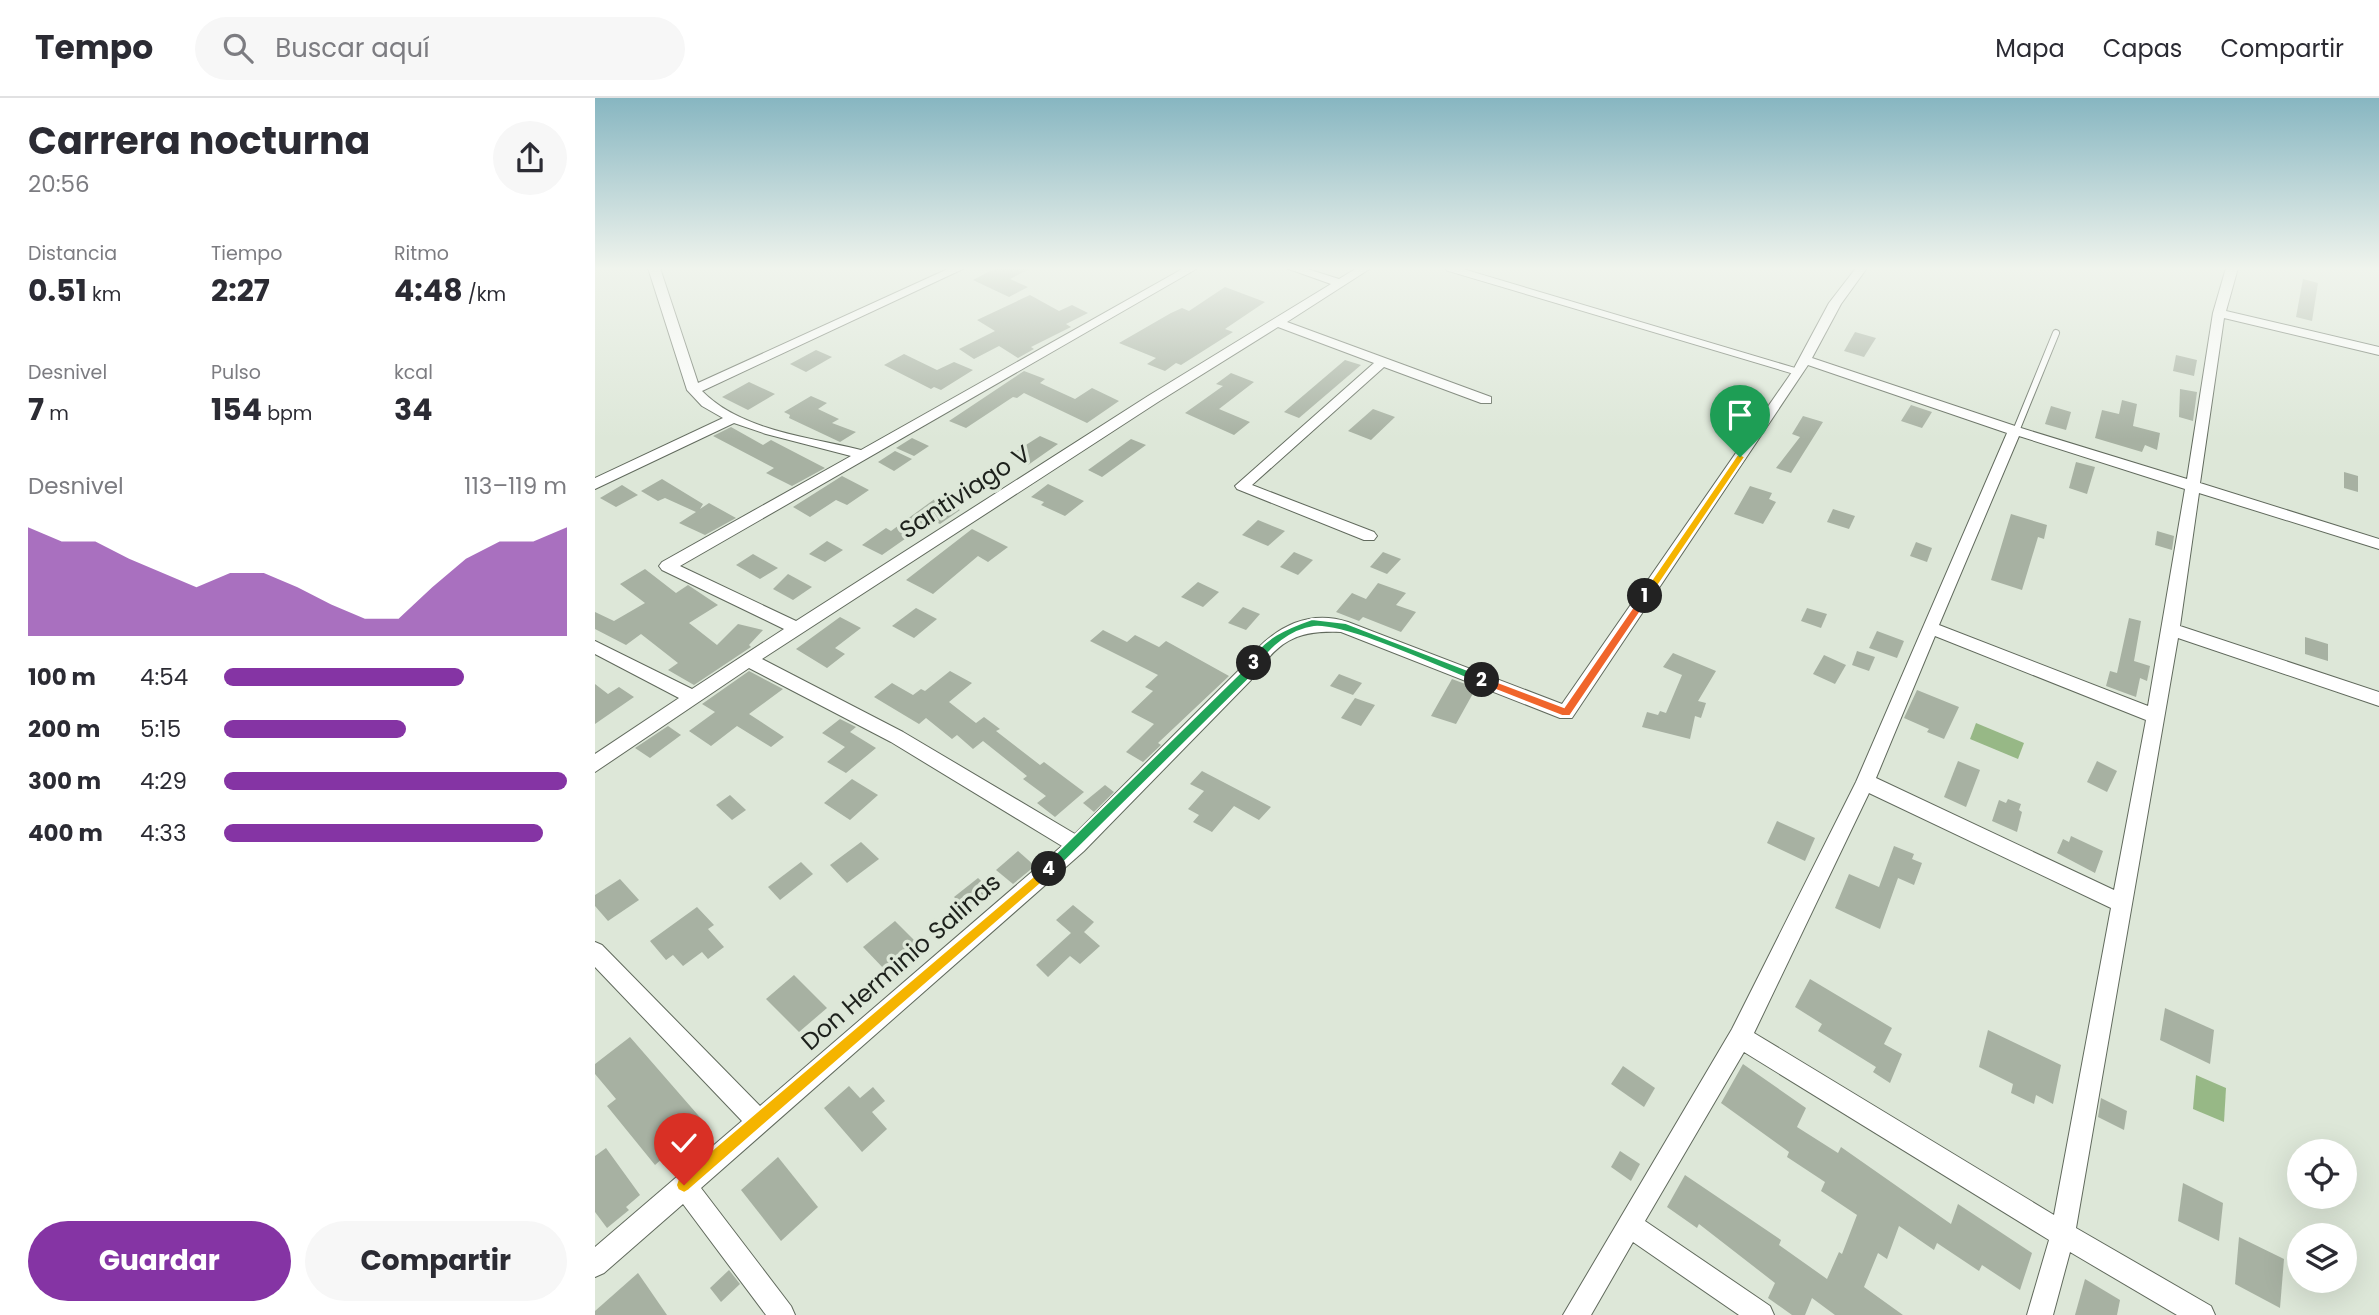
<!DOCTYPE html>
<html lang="es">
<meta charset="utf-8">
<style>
:root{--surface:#fff;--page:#f7f7f7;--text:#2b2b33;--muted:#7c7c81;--line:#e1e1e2;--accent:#8534a4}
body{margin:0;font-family:Poppins,sans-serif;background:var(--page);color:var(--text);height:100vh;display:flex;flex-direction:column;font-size:26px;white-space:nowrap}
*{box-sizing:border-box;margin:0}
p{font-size:23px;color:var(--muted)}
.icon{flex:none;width:38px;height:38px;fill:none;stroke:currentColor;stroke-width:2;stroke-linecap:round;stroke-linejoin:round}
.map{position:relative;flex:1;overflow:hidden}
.details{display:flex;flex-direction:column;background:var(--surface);width:595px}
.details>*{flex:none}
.buttons{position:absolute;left:1692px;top:1041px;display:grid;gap:14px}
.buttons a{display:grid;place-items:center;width:70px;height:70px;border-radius:50%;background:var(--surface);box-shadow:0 7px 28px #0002;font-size:35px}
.pin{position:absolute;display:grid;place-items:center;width:60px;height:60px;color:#fff;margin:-72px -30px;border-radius:50% 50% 50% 0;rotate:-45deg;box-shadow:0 0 7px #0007}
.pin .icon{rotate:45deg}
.km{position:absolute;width:35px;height:35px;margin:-18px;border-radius:50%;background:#222;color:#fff;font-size:19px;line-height:35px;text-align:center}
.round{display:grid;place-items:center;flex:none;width:74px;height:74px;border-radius:37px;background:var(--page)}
.summary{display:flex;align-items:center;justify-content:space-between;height:119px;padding:0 28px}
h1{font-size:38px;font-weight:700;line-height:52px}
.metrics{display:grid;grid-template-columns:repeat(3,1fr);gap:10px;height:119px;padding:7px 28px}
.metrics div{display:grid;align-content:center}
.metrics b{font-size:30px;font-weight:700}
.metrics small{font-size:19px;font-weight:400}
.metrics p{font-size:19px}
.chart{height:196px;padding:14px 28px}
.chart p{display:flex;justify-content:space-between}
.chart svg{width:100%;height:126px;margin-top:7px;fill:var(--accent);opacity:.7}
.action{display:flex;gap:14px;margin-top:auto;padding:14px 28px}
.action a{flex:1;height:80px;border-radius:42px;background:var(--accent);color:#fff;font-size:28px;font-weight:700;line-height:80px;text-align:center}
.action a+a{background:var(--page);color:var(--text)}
ul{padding:0 28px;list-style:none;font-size:23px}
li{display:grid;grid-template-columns:112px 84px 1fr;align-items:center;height:52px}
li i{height:18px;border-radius:9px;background:var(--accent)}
header{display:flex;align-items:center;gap:42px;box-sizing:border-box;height:98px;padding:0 35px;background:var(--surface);border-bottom:2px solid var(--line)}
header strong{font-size:33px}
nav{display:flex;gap:38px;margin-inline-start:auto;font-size:24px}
.search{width:490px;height:63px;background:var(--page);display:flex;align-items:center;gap:18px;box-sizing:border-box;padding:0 24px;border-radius:38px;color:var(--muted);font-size:26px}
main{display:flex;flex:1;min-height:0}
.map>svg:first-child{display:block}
.water{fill:#97b886}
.building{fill:#a7b1a2}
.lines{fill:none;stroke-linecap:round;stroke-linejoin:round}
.service-casing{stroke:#616a5d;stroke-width:8}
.minor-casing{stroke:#616a5d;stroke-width:2}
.service{stroke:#fff;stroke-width:6}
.minor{fill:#fff;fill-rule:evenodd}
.split-1{fill:#f5b400;stroke:#fff;stroke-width:2}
.split-2{fill:#f0652b;stroke:#fff;stroke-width:2}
.split-3{fill:#22a559;stroke:#fff;stroke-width:2}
.split-4{fill:#22a559;stroke:#fff;stroke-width:2}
.split-5{fill:#f5b400;stroke:#fff;stroke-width:2}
.labels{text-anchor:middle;stroke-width:7;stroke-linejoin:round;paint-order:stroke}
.street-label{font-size:24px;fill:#1d211c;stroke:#dde7d8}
</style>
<header>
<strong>Tempo</strong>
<div class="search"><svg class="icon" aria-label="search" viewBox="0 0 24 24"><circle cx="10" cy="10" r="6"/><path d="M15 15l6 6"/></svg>Buscar aquí</div>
<nav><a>Mapa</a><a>Capas</a><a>Compartir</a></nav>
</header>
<main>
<section class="details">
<div class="summary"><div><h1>Carrera nocturna</h1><p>20:56</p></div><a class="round"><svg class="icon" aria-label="share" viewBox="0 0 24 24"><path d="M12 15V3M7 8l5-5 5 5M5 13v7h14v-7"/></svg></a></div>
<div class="metrics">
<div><p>Distancia</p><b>0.51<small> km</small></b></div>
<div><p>Tiempo</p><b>2:27</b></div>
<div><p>Ritmo</p><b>4:48<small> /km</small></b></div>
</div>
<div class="metrics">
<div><p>Desnivel</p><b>7<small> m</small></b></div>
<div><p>Pulso</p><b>154<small> bpm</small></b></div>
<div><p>kcal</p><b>34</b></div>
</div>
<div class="chart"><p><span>Desnivel</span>113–119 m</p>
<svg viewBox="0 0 160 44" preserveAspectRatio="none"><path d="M0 44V6L10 11L20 11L30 17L40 22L50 27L60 22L70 22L80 27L90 33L100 38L110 38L120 27L130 17L140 11L150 11L160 6V44z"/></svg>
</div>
<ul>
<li><b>100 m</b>4:54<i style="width:70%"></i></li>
<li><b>200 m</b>5:15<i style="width:53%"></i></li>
<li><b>300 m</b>4:29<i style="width:100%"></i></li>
<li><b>400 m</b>4:33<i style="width:93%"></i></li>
</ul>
<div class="action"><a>Guardar</a><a>Compartir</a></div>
</section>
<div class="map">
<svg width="1784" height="1217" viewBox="0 0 1784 1217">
<rect width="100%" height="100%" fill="#dde7d8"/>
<g class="water">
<path d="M1381 625 1429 645 1423 661 1375 641Z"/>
<path d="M1601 977 1631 990 1629 1024 1598 1011Z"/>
</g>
<g class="building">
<path d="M401 170H436L415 181 433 189 414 199 378 182Z"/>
<path d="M1708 181 1723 185 1717 223 1701 219Z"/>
<path d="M630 189 670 204 630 231 638 234 586 267 581 265 570 273 552 266 561 260 524 245 576 215 587 210 594 213Z"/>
<path d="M435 197 464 213 477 207 493 215 471 226 476 229 436 249 439 251 423 260 404 248 379 261 364 251 400 233 382 222Z"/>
<path d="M1260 234 1281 240 1269 259 1249 253Z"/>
<path d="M221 252 237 259 211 274 195 266Z"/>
<path d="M309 256 342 272 359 264 378 272 346 292 339 289 336 291 289 267Z"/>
<path d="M1581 257 1602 262 1599 278 1578 273Z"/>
<path d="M750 262 766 267 704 320 689 314Z"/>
<path d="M429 273 450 281 445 285 480 301 497 290 524 303 492 325 429 295 422 300 418 299 371 330 354 323Z"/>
<path d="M636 275 659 284 624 311 655 324 639 337 590 315 628 288 621 286Z"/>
<path d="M154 284 180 296 153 312 127 299Z"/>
<path d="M1585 291 1602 294 1598 323 1584 319Z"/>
<path d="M216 298 232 305 223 311 244 321 237 325 261 334 245 344 194 320 195 317 189 314Z"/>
<path d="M1527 302 1542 306 1538 328 1565 335 1562 352 1550 347 1547 354 1500 340 1507 312 1524 316Z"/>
<path d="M1316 307 1337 314 1327 330 1306 323Z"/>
<path d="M1456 308 1476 314 1471 332 1450 326Z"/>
<path d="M778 311 800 319 776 342 753 333Z"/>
<path d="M1208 318 1228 324 1196 375 1181 370 1205 339 1197 336Z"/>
<path d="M136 329 168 347 176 342 230 370 197 388 171 375 179 370 118 338Z"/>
<path d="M445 338 463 346 433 367 415 357Z"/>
<path d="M317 340 334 348 319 358 301 350Z"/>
<path d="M536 341 551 347 507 379 493 372Z"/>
<path d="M300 353 317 361 299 373 283 364Z"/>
<path d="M1481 364 1500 369 1492 396 1474 390Z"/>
<path d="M1749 374 1763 378V394L1749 390Z"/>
<path d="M247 378 274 392 252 407 241 402 215 419 198 409Z"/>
<path d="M67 381 108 406 105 411 114 405 141 420 110 437 84 425 101 414 70 400 63 403 46 393Z"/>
<path d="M453 386 489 403 470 418 446 407 449 404 436 399Z"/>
<path d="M27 387 43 397 21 409 5 400Z"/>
<path d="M1155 388 1177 395 1174 401 1181 404 1168 426 1139 416Z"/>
<path d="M341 400 365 412 345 426 337 422 287 457 267 447 291 430 296 433Z"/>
<path d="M1238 411 1260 418 1254 431 1232 424Z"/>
<path d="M1416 416 1452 427 1449 441 1443 439 1427 492 1396 482Z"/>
<path d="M663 422 690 433 673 448 647 437Z"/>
<path d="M377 431 413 449 393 464 383 458 338 496 311 482Z"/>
<path d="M1562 433 1579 438 1577 452 1560 447Z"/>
<path d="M232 443 248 452 230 464 214 456Z"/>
<path d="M1321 444 1337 450 1332 464 1315 458Z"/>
<path d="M699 454 718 462 703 477 685 469Z"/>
<path d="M788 454 806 461 792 476 775 469Z"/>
<path d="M158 456 183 470 165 481 141 467Z"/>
<path d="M50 471 81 495 93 487 123 507 94 525 122 547 143 526 168 532 154 547 156 549 99 587 73 572 83 565 46 536 31 547 0 531V514L19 523 50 505 25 486Z"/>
<path d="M193 476 217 489 198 502 178 491Z"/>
<path d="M603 484 624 494 608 509 586 499Z"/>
<path d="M783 485 811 495 801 507 821 514 806 534 768 519 764 523 741 514 757 495 771 501Z"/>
<path d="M648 509 665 516 651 532 633 525Z"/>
<path d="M321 510 342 521 319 540 297 528Z"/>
<path d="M1212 510 1232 516 1226 530 1206 523Z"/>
<path d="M245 519 266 530 240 550 250 556 232 570 201 551Z"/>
<path d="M1534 520 1546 523 1539 563 1555 568 1552 583 1545 580 1541 599 1511 588 1515 573 1522 575Z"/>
<path d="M508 532 532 544 540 537 564 549 571 543 634 578 563 645 566 647 548 664 531 654 559 626 536 614 558 593 550 589 563 577 495 543Z"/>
<path d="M1282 533 1309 543 1302 560 1274 550Z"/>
<path d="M1710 539 1733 546V563L1710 556Z"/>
<path d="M1262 553 1280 559 1274 573 1257 567Z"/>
<path d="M1078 555 1121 573 1103 603 1111 605 1106 620 1100 618 1095 641 1047 629 1052 614 1063 617 1065 613 1071 615 1087 577 1068 569Z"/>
<path d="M1229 557 1251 567 1240 586 1218 576Z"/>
<path d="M154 573 188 591 154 616 189 639 176 649 142 628 116 648 94 633 120 614 107 606Z"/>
<path d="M355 573 377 585 354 604 381 625 389 619 405 631 401 633 445 667 449 664 489 694 460 719 442 705 451 698 428 681 432 678 388 643 378 651 362 637 357 641 331 620 324 626 279 599 297 585 318 597 326 591 330 593Z"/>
<path d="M744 576 767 585 758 597 735 588Z"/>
<path d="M857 581 881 590 861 626 836 618Z"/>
<path d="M0 586 13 596 24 589 39 599 0 626Z"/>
<path d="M1322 592 1364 609 1349 641 1332 634 1334 631 1309 620Z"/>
<path d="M760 600 780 607 766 628 746 620Z"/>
<path d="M245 621 261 629 255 634 281 650 251 675 232 664 250 649 227 635Z"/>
<path d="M73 628 86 637 55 660 40 650Z"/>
<path d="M1363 663 1385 672 1371 709 1349 699Z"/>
<path d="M1502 663 1522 673 1512 694 1492 684Z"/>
<path d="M607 673 676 709 664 722 639 708 617 734 598 724 604 717 593 711 609 693 595 686Z"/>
<path d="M257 681 283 697 255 722 229 705Z"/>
<path d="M510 687 519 694 499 714 488 705Z"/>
<path d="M135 697 151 712 137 722 121 707Z"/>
<path d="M1413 701 1426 706 1424 712 1427 714 1422 734 1397 723 1404 702 1411 705Z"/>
<path d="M1182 723 1220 740 1210 763 1172 745Z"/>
<path d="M1476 738 1508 753 1500 775 1462 755 1468 741 1474 744Z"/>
<path d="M266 744 284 761 252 785 235 767Z"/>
<path d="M1299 748 1319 756 1317 761 1327 765 1319 787 1303 780 1285 831 1240 810 1254 776 1284 789Z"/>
<path d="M423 753 440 768 418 786 401 772Z"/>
<path d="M206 764 218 776 185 802 173 789Z"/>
<path d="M383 780 395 791 371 811 359 799Z"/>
<path d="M25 781 44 802 13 823 0 808V797Z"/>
<path d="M478 807 499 824 489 834 505 848 485 866 475 858 453 879 441 867 476 835 461 822Z"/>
<path d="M102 809 119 827 113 831 129 849 113 861 107 854 88 868 78 857 71 862 55 843Z"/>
<path d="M300 823 324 847 292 874 268 849Z"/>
<path d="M199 877 232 910 204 934 171 901Z"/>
<path d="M1215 881 1297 930 1289 946 1307 956 1295 985 1278 974 1281 969 1223 933 1227 926 1200 909Z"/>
<path d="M1570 910 1619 932 1615 966 1565 942Z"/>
<path d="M1393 932 1466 967 1458 1006 1441 997 1439 1006 1416 995 1418 986 1384 969Z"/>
<path d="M35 939 109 1024 60 1067 12 1008 21 1001 0 976V966Z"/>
<path d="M1148 966 1211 1010 1202 1029 1243 1055 1246 1049 1356 1126 1363 1106 1437 1155 1425 1192 1387 1167 1384 1173 1342 1145 1339 1152 1304 1128 1292 1161 1283 1155 1269 1189 1308 1217H1240L1217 1200 1210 1217H1197L1173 1200 1180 1185 1104 1126 1102 1130 1072 1109 1090 1077 1186 1142 1184 1147 1232 1181 1244 1154 1247 1156 1262 1117 1226 1093 1230 1084 1192 1059 1194 1054 1126 1005Z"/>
<path d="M1028 968 1060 990 1049 1009 1016 986Z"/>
<path d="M254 988 265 1000 278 989 290 1003 277 1014 292 1031 267 1054 229 1010Z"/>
<path d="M1506 1000 1532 1013 1529 1032 1503 1019Z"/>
<path d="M11 1050 45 1097 31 1109 34 1112 12 1130 0 1114V1058Z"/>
<path d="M1025 1053 1045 1066 1036 1083 1016 1069Z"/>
<path d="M183 1059 223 1109 186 1143 146 1092Z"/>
<path d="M1588 1085 1628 1105 1624 1143 1583 1123Z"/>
<path d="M1644 1139 1689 1161 1685 1210 1640 1186Z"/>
<path d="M134 1172 145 1186 126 1204 115 1190Z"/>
<path d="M43 1175 72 1217H0V1213Z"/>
<path d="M1490 1181 1525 1202 1522 1217H1480Z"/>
</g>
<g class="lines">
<g class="service-casing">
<g id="service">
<path d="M854 170 1203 274"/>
<path d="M1421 333 1461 235"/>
</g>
</g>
<g class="minor-casing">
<path id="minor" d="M53 170H65L103 285 355 170H370L107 293C146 333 215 339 266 352L589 170H603L85 468 201 523 553 298 736 186 691 170H709L744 181 762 170H776L692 224 896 299V305H886L789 269 657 387 779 434 782 438 779 442H769L642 391 640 388 779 265 683 229 563 304 167 561 308 634 480 736 644 572C670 537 706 509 753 524L967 606 1197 274 1234 205 1261 170H1272L1246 206 1217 260 1426 330 1592 381 1618 215 1631 170H1643L1631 213 1784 249V257L1629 220 1605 385 1784 441V451L1604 395 1585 528 1784 594V608L1583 540 1481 1130 1616 1208 1620 1217H1582L1475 1154 1458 1217H1432L1454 1142 1149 954 1050 1123 1175 1208 1179 1217H1144L1038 1144 996 1217H968L1137 931 1261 684 1412 335 1213 267 977 620H965L746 534C699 532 683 544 656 582L489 753 106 1090 196 1208 200 1217H171L88 1106 9 1175 0 1179V1149L147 1023 0 869V844L7 847 165 1008 467 748 296 644 154 570 0 674V656L84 600 0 556V543L97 591 189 531 67 472 64 468 67 464 256 358 171 336 139 325 0 391V380L128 320 107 308 92 292ZM1424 338 1590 391 1553 608 1344 527ZM1340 538 1551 622 1519 792 1281 680ZM1274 695 1516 810 1459 1117 1159 935Z"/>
</g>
<use href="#service" class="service"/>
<use href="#minor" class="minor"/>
</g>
<linearGradient id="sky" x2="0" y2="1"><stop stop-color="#87b6c1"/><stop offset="0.5" stop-color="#f0f4ed"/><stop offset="1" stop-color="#f0f4ed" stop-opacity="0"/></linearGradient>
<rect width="1784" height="341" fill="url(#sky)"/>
<path class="split-1" d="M1145 356 1150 359 1054 501H1047V496L1142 357Z"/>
<path class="split-2" d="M1050 495 1056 498 1054 501 975 618H967L883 585 881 582 887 578 969 609 1047 496Z"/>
<path class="split-3" d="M717 521 751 525 891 579 892 582 887 587 883 585C847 571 752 526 719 529 696 532 675 550 663 568H655L653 565C668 540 691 530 717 521Z"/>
<path class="split-4" d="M659 561 664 565 654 581 458 775H449V767Z"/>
<path class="split-5" d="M454 765 458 767V775L94 1092 89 1095 83 1092 81 1087 83 1081Z"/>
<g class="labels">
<g class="street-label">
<text transform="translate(370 394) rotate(-33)" y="8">Santiviago V</text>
<text transform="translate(306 864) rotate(-41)" y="8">Don Herminio Salinas</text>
</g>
</g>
</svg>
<div class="buttons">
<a><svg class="icon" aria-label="locate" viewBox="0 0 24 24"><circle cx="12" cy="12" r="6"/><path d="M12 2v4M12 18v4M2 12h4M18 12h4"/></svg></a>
<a><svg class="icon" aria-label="layers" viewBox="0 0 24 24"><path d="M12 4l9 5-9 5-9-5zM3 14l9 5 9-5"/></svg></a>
</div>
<div class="pin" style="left:1145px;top:359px;background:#1e9e55"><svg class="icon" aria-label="arrive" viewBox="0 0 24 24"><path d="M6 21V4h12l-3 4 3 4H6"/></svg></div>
<div class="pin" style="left:89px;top:1087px;background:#d93025"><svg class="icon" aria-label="check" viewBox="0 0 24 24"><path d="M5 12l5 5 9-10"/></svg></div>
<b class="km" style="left:1050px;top:498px">1</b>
<b class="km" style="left:887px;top:582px">2</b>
<b class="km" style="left:659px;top:565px">3</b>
<b class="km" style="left:454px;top:771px">4</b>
</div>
</main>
